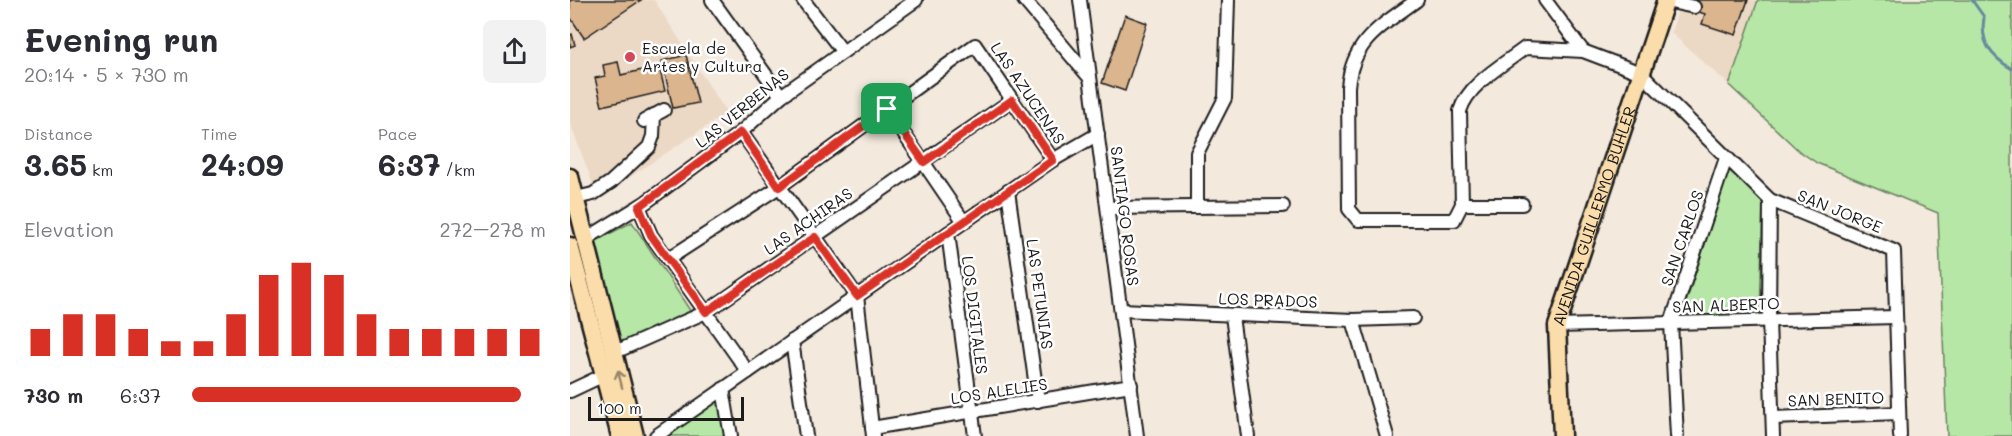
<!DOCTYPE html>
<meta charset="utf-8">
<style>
:root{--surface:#fff;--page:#f2f2f3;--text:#2b2b33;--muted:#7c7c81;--accent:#d93025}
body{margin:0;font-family:Mali,sans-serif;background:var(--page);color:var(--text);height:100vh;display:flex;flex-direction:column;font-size:22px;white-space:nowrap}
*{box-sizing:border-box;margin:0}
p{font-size:20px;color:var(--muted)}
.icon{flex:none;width:33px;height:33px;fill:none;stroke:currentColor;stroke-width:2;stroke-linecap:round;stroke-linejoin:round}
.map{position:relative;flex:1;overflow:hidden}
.side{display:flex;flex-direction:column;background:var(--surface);width:570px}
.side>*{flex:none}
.scale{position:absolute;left:18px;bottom:15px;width:156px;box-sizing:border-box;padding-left:6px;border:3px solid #1c1c1c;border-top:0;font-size:16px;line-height:21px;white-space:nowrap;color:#1c1c1c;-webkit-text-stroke:4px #fff;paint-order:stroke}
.pin{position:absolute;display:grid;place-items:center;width:51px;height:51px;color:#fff;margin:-26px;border-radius:12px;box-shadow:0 3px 9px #0006}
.round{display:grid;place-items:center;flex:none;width:63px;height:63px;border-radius:9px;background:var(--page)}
.summary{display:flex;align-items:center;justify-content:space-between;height:102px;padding:0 24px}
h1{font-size:33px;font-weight:700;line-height:45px}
.stats{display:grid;grid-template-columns:repeat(3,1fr);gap:9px;height:102px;padding:6px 24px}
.stats div{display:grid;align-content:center}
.stats b{font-size:30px;font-weight:700}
.stats small{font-size:16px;font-weight:400}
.stats p{font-size:16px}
.chart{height:168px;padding:12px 24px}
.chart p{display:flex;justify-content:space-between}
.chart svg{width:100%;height:108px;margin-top:6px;stroke:var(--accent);stroke-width:6}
ul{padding:0 24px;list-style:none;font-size:20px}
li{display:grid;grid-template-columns:96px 72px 1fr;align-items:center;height:45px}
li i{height:15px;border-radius:8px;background:var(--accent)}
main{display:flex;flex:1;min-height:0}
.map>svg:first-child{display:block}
.built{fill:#ecd9c5}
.green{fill:#b6e7a6;stroke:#698261;stroke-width:1.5}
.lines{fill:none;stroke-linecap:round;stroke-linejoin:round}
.stream{stroke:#66899f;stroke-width:3}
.building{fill:#dbb58d;stroke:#1c1c1c;stroke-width:1.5}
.minor-casing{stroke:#1c1c1c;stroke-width:16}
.major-casing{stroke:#1c1c1c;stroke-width:21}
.minor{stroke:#fff;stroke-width:12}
.major{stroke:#fbddab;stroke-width:16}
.oneway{stroke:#97866b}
.route-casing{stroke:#fff;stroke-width:12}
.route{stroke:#d93025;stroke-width:8}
.poi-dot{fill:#d1495b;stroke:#fff;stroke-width:2}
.labels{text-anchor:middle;stroke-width:5;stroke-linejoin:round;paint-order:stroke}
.poi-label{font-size:16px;fill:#1c1c1c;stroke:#fff;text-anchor:start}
.street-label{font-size:16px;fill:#1c1c1c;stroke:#fff}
</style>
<main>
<section class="side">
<div class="summary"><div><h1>Evening run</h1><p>20:14 · 5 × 730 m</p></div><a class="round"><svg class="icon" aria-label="share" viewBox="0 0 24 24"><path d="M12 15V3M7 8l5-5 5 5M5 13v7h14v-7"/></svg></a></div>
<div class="stats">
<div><p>Distance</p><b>3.65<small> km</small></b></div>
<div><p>Time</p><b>24:09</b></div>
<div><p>Pace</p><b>6:37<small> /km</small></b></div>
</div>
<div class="chart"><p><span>Elevation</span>272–278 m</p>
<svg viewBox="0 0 160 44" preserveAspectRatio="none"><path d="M5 44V33M15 44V27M25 44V27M35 44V33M45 44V38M55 44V38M65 44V27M75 44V11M85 44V6M95 44V11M105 44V27M115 44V33M125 44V33M135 44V33M145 44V33M155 44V33"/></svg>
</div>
<ul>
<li><b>730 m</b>6:37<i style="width:93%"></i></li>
</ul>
</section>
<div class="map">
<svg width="1442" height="436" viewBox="0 0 1442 436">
<rect width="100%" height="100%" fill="#f4e9dd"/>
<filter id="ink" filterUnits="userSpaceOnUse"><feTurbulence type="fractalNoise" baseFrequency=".0167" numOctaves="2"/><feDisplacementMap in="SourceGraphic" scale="12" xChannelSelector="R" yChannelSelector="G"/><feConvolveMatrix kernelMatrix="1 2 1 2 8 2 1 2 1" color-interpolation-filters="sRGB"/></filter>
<g filter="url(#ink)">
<g class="built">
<path d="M0 0H84L157 113 28 198 0 123Z"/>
<path d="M1111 0H1188L1159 85 1101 33Z"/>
</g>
<g class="green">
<path d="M1188 0H1442V436H1377L1368 213 1247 163 1229 151 1159 85Z"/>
<path d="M1159 170 1193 201 1190 316 1112 315Z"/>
<path d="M62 222 121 312 50 345 26 241Z"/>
<path d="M150 398 157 436H94Z"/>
</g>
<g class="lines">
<path class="stream" d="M1402 0 1414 17C1410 42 1420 56 1442 69"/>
</g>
<g class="building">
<path d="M0 0H71L14 38 0 17Z"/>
<path d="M1126 0H1178L1166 35 1132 24 1135 14 1123 10Z"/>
<path d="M555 15 577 23 555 91 532 83Z"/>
<path d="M2 34 5 45 0 47V35Z"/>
<path d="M116 55 128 103 103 108 92 61Z"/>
<path d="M48 62 51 75 89 66 95 91 32 106 25 78 35 76 33 65Z"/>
</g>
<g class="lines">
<g class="minor-casing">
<g id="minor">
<path d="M142 0 211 96"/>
<path d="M233 0 273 52"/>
<path d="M454 0 520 78"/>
<path d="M510 0 567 436"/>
<path d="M847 0C813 25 782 40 778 87L779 209 788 220H884L892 204 890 111C898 84 933 65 955 48L1013 51 1071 73 1200 200 1324 251 1330 436"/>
<path d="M975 0 1013 51"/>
<path d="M1096 1 1124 7"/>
<path d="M317 109 394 222"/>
<path d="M74 121 94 110"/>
<path d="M171 132 287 296 303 436"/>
<path d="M438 191 468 401"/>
<path d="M6 198 23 194 41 182 79 147 83 136 84 115"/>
<path d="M1200 200 1199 320 1203 436"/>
<path d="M892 204H952"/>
<path d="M69 207 81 235 178 372"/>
<path d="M627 207V153L655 98 658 0"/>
<path d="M538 208 713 206"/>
<path d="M378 233 405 436"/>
<path d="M16 239 76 202 171 132 211 96 346 0"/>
<path d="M98 259 209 187 405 45 483 160"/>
<path d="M551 310 783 320 843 318"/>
<path d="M662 316 678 436"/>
<path d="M783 320 817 436"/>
<path d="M987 326 1326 317"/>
<path d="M222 341 236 436"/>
<path d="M43 353 136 312 442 100"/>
<path d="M153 389 161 436"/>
<path d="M0 391 34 375"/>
<path d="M1203 418 1329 413"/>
<path d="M302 428 561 385"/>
<path d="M86 436 483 160 528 134"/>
<path d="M1107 436 1101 323 1156 158"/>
</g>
</g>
<g class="major-casing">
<g id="major">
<path d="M0 177 65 436"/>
<path d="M0 246 50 436"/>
<path id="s1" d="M992 436 987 326 1096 0"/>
</g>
</g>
<use href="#minor" class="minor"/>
<use href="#major" class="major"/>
</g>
<defs><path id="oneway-shaft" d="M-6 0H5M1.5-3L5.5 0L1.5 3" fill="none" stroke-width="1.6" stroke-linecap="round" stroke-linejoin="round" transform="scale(1.5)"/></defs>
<use class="oneway" href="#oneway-shaft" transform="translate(50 379) rotate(-104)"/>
</g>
<g class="lines" filter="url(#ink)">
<g class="route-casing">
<path id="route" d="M442 100 483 160 287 296 245 237 136 312 81 235 69 207 171 132 209 187 317 109 354 162Z"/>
</g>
<use href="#route" class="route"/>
</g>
<circle class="poi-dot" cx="60" cy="57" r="6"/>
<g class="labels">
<g class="poi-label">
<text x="72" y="54">Escuela de<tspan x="72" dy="18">Artes y Cultura</tspan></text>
</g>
<g class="street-label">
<text transform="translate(458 93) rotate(56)" y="6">LAS AZUCENAS</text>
<text transform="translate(172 108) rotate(-39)" y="6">LAS VERBENAS</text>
<text transform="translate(1270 211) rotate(22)" y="6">SAN JORGE</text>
<text dy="6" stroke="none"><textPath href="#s1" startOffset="226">AVENIDA GUILLERMO BÜHLER</textPath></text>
<text transform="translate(555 216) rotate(83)" y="6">SANTIAGO ROSAS</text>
<text transform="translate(238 221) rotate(-35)" y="6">LAS ACHIRAS</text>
<text transform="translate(1112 238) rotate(-71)" y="6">SAN CARLOS</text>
<text transform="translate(470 294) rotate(82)" y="6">LAS PETUNIAS</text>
<text transform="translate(698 300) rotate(2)" y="6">LOS PRADOS</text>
<text transform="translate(1156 305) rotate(-2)" y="6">SAN ALBERTO</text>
<text transform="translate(405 315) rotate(83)" y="6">LOS DIGITALES</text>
<text transform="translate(429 391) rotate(-9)" y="6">LOS ALELIES</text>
<text transform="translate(1266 399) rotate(-2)" y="6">SAN BENITO</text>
</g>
</g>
</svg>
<div class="scale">100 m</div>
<div class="pin" style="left:317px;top:109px;background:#1e9e55"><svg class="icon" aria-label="arrive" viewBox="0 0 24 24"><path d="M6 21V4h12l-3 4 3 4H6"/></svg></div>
</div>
</main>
